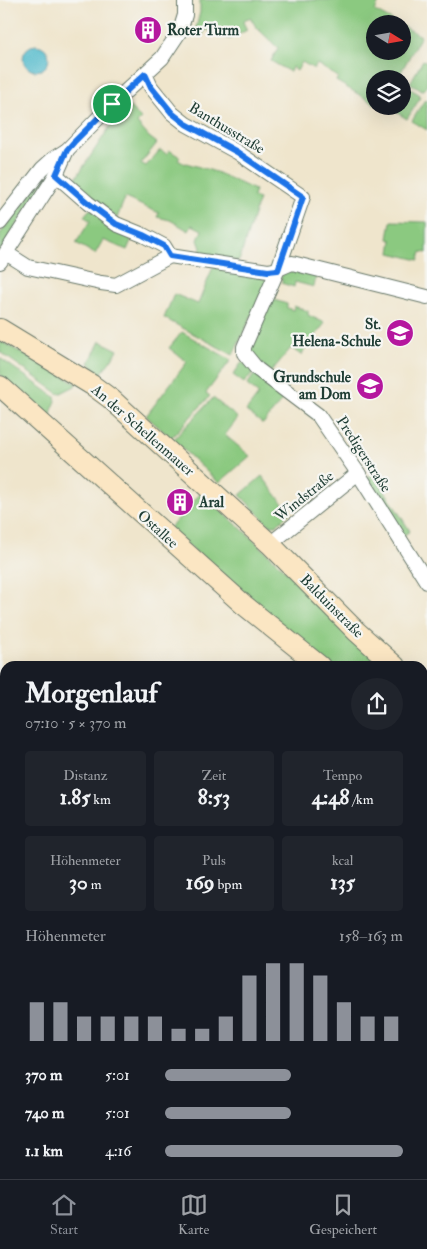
<!DOCTYPE html>
<html lang="de">
<meta charset="utf-8">
<style>
:root{--surface:#171b24;--page:#20242c;--text:#f1f3f6;--muted:#9ea1a6;--line:#363941;--accent:#8c9099}
body{margin:0;font-family:"IM FELL Double Pica",serif;background:var(--page);color:var(--text);height:100vh;display:flex;flex-direction:column;font-size:19px;white-space:nowrap}
*{box-sizing:border-box;margin:0}
p{font-size:16px;color:var(--muted)}
.icon{flex:none;width:28px;height:28px;fill:none;stroke:currentColor;stroke-width:2;stroke-linecap:round;stroke-linejoin:round}
.map{position:relative;flex:1;overflow:hidden}
.side{position:absolute;left:0px;top:661px;width:428px;height:519px;display:flex;flex-direction:column;background:var(--surface);border-radius:15px 15px 0 0;box-shadow:0 5px 20px #0002}
.side>*{flex:none}
.needle{width:32px;rotate:101deg}
.buttons{position:absolute;left:366px;top:15px;display:grid;gap:10px}
.buttons a{display:grid;place-items:center;width:45px;height:45px;border-radius:50%;background:var(--surface);box-shadow:0 5px 20px #0002;font-size:25px}
.pin{position:absolute;display:grid;place-items:center;width:42px;height:42px;color:#fff;margin:-21px;border:2px solid #fff;border-radius:50%;box-shadow:0 1px 5px #0007}
.round{display:grid;place-items:center;flex:none;width:52px;height:52px;border-radius:26px;background:var(--page)}
.headline{display:flex;align-items:center;justify-content:space-between;height:85px;padding:0 25px}
h1{font-size:28px;font-weight:700;line-height:38px}
.figures{display:grid;grid-template-columns:repeat(3,1fr);gap:8px;height:85px;padding:5px 25px}
.figures div{display:grid;align-content:center;border-radius:5px;background:var(--page);text-align:center}
.figures b{font-size:21px;font-weight:700}
.figures small{font-size:14px;font-weight:400}
.figures p{font-size:14px}
.chart{height:140px;padding:10px 25px}
.chart p{display:flex;justify-content:space-between}
.chart svg{width:100%;height:90px;margin-top:5px;stroke:var(--accent);stroke-width:6}
ul{padding:0 25px;list-style:none;font-size:16px}
li{display:grid;grid-template-columns:80px 60px 1fr;align-items:center;height:38px}
li i{height:12px;border-radius:6px;background:var(--accent)}
.menu{display:flex;justify-content:space-around;align-items:center;height:70px;border-top:1px solid var(--line);background:var(--surface);font-size:14px;color:var(--muted)}
.menu a{display:grid;justify-items:center;gap:2px}
.menu .current{color:var(--accent)}
.map>svg:first-child{display:block}
.green{fill:#8bc980;stroke:#55835a}
.water{fill:#4fb9cb;stroke:#377b80}
.lines{fill:none;stroke-linecap:round;stroke-linejoin:round}
.street-casing{stroke:#687869;stroke-width:16}
.secondary-casing{stroke:#687869;stroke-width:22}
.street{stroke:#fff;stroke-width:14}
.secondary{stroke:#fbe6c3;stroke-width:20}
.rail-casing{stroke:#1f3d34;stroke-width:5.5}
.rail{stroke:#f6f6f2;stroke-width:4;stroke-dasharray:11;stroke-linecap:butt}
.route-casing{stroke:#fff;stroke-width:10}
.route{stroke:#1a73e8;stroke-width:6}
.labels{text-anchor:middle;stroke-width:4.5;stroke-linejoin:round;paint-order:stroke}
.poi-label{font-size:15px;font-weight:bold;fill:#1f3d34;stroke:#f6f6f2;text-anchor:start}
.street-label{font-size:15px;fill:#1f3d34;stroke:#f6f6f2}
</style>
<div class="map">
<svg width="427" height="1179" viewBox="0 0 427 1179">
<rect width="100%" height="100%" fill="#f6f6f2"/>
<filter id="ink" filterUnits="userSpaceOnUse"><feTurbulence type="fractalNoise" baseFrequency=".02" numOctaves="2"/><feDisplacementMap in="SourceGraphic" scale="10" xChannelSelector="R" yChannelSelector="G"/><feConvolveMatrix kernelMatrix="1 2 1 2 8 2 1 2 1" color-interpolation-filters="sRGB"/></filter>
<filter id="wash" filterUnits="userSpaceOnUse"><feTurbulence type="fractalNoise" baseFrequency=".0096" numOctaves="4" result="noise"/><feDisplacementMap in="SourceGraphic" scale="20" xChannelSelector="R" yChannelSelector="G"/><feGaussianBlur stdDeviation="1.12" result="paint"/><feColorMatrix in="noise" values="0 0 0 0 0 0 0 0 0 0 0 0 0 0 0 0 0 1.4 0 .05"/><feComposite in="paint" operator="in"/></filter>
<g filter="url(#wash)">
<rect width="100%" height="100%" fill="#efe5cc"/>
<g class="green">
<path d="M200 0H380L375 11 399 24H375V51H402L403 26 421 36 397 79H375V104L336 81 338 77 317 64 314 69 302 62 297 71 292 67 290 72 271 61 278 48 256 27 250 17 243 22 247 30 230 39 217 35 206 29 202 36 195 32 200 12Z"/>
<path d="M423 60 427 63V86L425 89 422 90 410 83Z"/>
<path d="M407 87 419 94 420 98 407 119 393 110 396 106H402L403 95Z"/>
<path d="M427 100V130L412 121 424 101Z"/>
<path d="M130 107 141 119 137 123 149 137 157 143 141 163 146 166 160 150 167 154 169 150 180 157 178 160 185 164 186 163 216 172 255 190 253 197 259 199 239 261 199 256 201 248 198 240 202 230 192 225 189 231 170 220 157 217 159 213 125 198 117 218 72 184 115 119Z"/>
<path d="M58 159 0 252V234Z"/>
<path d="M90 209 134 234 127 250 103 240 95 254 76 243 90 221 84 216Z"/>
<path d="M391 221 427 222V253L421 252 419 260 390 253 392 240 388 239Z"/>
<path d="M213 267 236 270 268 280 233 355 164 318 174 294 198 304Z"/>
<path d="M292 270 317 272 314 287 295 282 294 287 281 283 283 280 280 279 283 274Z"/>
<path d="M271 299 287 304V308L293 310 294 306 308 311V315L325 323 301 355 291 348 270 373 249 351Z"/>
<path d="M182 332 231 360 206 393 210 396 171 438 146 416 187 362 169 348Z"/>
<path d="M0 341 76 383 75 386 59 394 0 352Z"/>
<path d="M100 341 118 350 101 374 89 363Z"/>
<path d="M0 358 55 397 56 401 52 410 50 420 0 374Z"/>
<path d="M242 362 254 371 244 383 233 375Z"/>
<path d="M256 372 287 394 263 424 246 411 259 394 247 385Z"/>
<path d="M213 398 238 418 225 435 250 456 219 483 173 440Z"/>
<path d="M373 472 410 531 403 536 367 479Z"/>
<path d="M262 476 290 513 276 525H269L240 495Z"/>
<path d="M201 493 253 539 384 666H329L169 529Z"/>
<path d="M0 1079H5V1107L0 1117Z"/>
</g>
<circle class="water" cx="36" cy="58" r="13"/>
</g>
<g filter="url(#ink)">
<g class="lines">
<g class="street-casing">
<g id="street">
<path d="M145 74 151 87 172 113 186 124 237 152 303 197 278 269 244 347V353L257 369 318 415 358 473 427 582"/>
<path d="M56 175 88 203 116 224 143 235 164 246 170 256"/>
<path d="M0 223 42 169 53 159 67 150 112 104 162 58 180 31 185 15V0"/>
<path d="M6 253 28 267 101 283 116 285 170 256 268 271 278 269 292 263 427 297"/>
<path d="M0 262 56 175 67 150"/>
<path d="M270 544 358 473"/>
<path d="M0 861 5 867"/>
<path d="M0 1004 5 1005"/>
<path d="M422 1089 427 1090"/>
<path d="M202 1175 205 1179"/>
</g>
</g>
<g class="secondary-casing">
<g id="secondary">
<path d="M0 329 92 385 111 399 270 544 356 631 395 666"/>
<path d="M0 386 244 605 320 666"/>
<path d="M422 711 427 704"/>
<path d="M422 764 427 769"/>
</g>
</g>
<use href="#street" class="street"/>
<use href="#secondary" class="secondary"/>
<g class="rail-casing">
<g id="rail">
<path d="M0 770 5 775"/>
<path d="M0 792 5 798"/>
<path d="M0 804 5 810"/>
<path d="M322 1175 326 1179"/>
<path d="M358 1175 362 1179"/>
<path d="M381 1175 385 1179"/>
<path d="M422 1175 427 1179"/>
</g>
</g>
<use href="#rail" class="rail"/>
</g>
</g>
<g class="lines" filter="url(#ink)">
<g class="route-casing">
<path id="route" d="M145 74 151 87 172 113 186 124 237 152 303 197 278 270 268 271 170 256 164 246 143 235 116 224 88 203 56 175 67 150 74 142 112 104Z"/>
</g>
<use href="#route" class="route"/>
</g>
<defs>
<g id="building-disc" transform="scale(1.4375)"><circle r="9.5" fill="#b5179e" stroke="#f6f6f2"/><path d="M-4-6H4V6H1V3H-1V6H-4ZM-2.5-4.3h1.7v1.8h-1.7ZM.8-4.3h1.7v1.8H.8ZM-2.5-1h1.7V.8h-1.7ZM.8-1h1.7V.8H.8Z" fill="#fff"/></g>
<g id="school-disc" transform="scale(1.4375)"><circle r="9.5" fill="#b5179e" stroke="#f6f6f2"/><path d="M0-5L7-2L0 1L-7-2ZM-4 1L0 2.5L4 1V4Q0 6-4 4Z" fill="#fff"/></g>
</defs>
<g fill-rule="evenodd">
<use href="#building-disc" x="148" y="30"/>
<use href="#school-disc" x="400" y="333"/>
<use href="#school-disc" x="370" y="386"/>
<use href="#building-disc" x="180" y="502"/>
</g>
<g class="labels">
<g class="poi-label">
<text x="167" y="35">Roter Turm</text>
<text x="381" y="329" text-anchor="end">St.<tspan x="381" dy="17">Helena-Schule</tspan></text>
<text x="351" y="382" text-anchor="end">Grundschule<tspan x="351" dy="17">am Dom</tspan></text>
<text x="199" y="507">Aral</text>
</g>
<g class="street-label">
<text transform="translate(227 128) rotate(31)" y="5">Banthusstraße</text>
<text transform="translate(143 430) rotate(41)" y="5">An der Schellenmauer</text>
<text transform="translate(364 454) rotate(57)" y="5">Predigerstraße</text>
<text transform="translate(304 496) rotate(-39)" y="5">Windstraße</text>
<text transform="translate(158 529) rotate(42)" y="5">Ostallee</text>
<text transform="translate(332 606) rotate(45)" y="5">Balduinstraße</text>
</g>
</g>
</svg>
<div class="buttons">
<a><svg class="needle" viewBox="-14 -14 28 28"><path d="M0-13l5 13h-10z" fill="#e53935"/><path d="M0 13l5-13h-10z" fill="#9ea1a6"/></svg></a>
<a><svg class="icon" aria-label="layers" viewBox="0 0 24 24"><path d="M12 4l9 5-9 5-9-5zM3 14l9 5 9-5"/></svg></a>
</div>
<div class="pin" style="left:112px;top:104px;background:#1e9e55"><svg class="icon" aria-label="arrive" viewBox="0 0 24 24"><path d="M6 21V4h12l-3 4 3 4H6"/></svg></div>
<section class="side">
<div class="headline"><div><h1>Morgenlauf</h1><p>07:10 · 5 × 370 m</p></div><a class="round"><svg class="icon" aria-label="share" viewBox="0 0 24 24"><path d="M12 15V3M7 8l5-5 5 5M5 13v7h14v-7"/></svg></a></div>
<div class="figures">
<div><p>Distanz</p><b>1.85<small> km</small></b></div>
<div><p>Zeit</p><b>8:53</b></div>
<div><p>Tempo</p><b>4:48<small> /km</small></b></div>
</div>
<div class="figures">
<div><p>Höhenmeter</p><b>30<small> m</small></b></div>
<div><p>Puls</p><b>169<small> bpm</small></b></div>
<div><p>kcal</p><b>135</b></div>
</div>
<div class="chart"><p><span>Höhenmeter</span>158–163 m</p>
<svg viewBox="0 0 160 44" preserveAspectRatio="none"><path d="M5 44V25M15 44V25M25 44V32M35 44V32M45 44V32M55 44V32M65 44V38M75 44V38M85 44V32M95 44V12M105 44V6M115 44V6M125 44V12M135 44V25M145 44V32M155 44V32"/></svg>
</div>
<ul>
<li><b>370 m</b>5:01<i style="width:53%"></i></li>
<li><b>740 m</b>5:01<i style="width:53%"></i></li>
<li><b>1.1 km</b>4:16<i style="width:100%"></i></li>
</ul>
</section>
</div>
<nav class="menu">
<a class="current"><svg class="icon" aria-label="home" viewBox="0 0 24 24"><path d="M3 11l9-7 9 7M6 9v11h12V9"/></svg>Start</a>
<a><svg class="icon" aria-label="map" viewBox="0 0 24 24"><path d="M3 6l6-2 6 2 6-2v14l-6 2-6-2-6 2zM9 4v14M15 6v14"/></svg>Karte</a>
<a><svg class="icon" aria-label="saved" viewBox="0 0 24 24"><path d="M7 4h10v16l-5-4-5 4z"/></svg>Gespeichert</a>
</nav>
